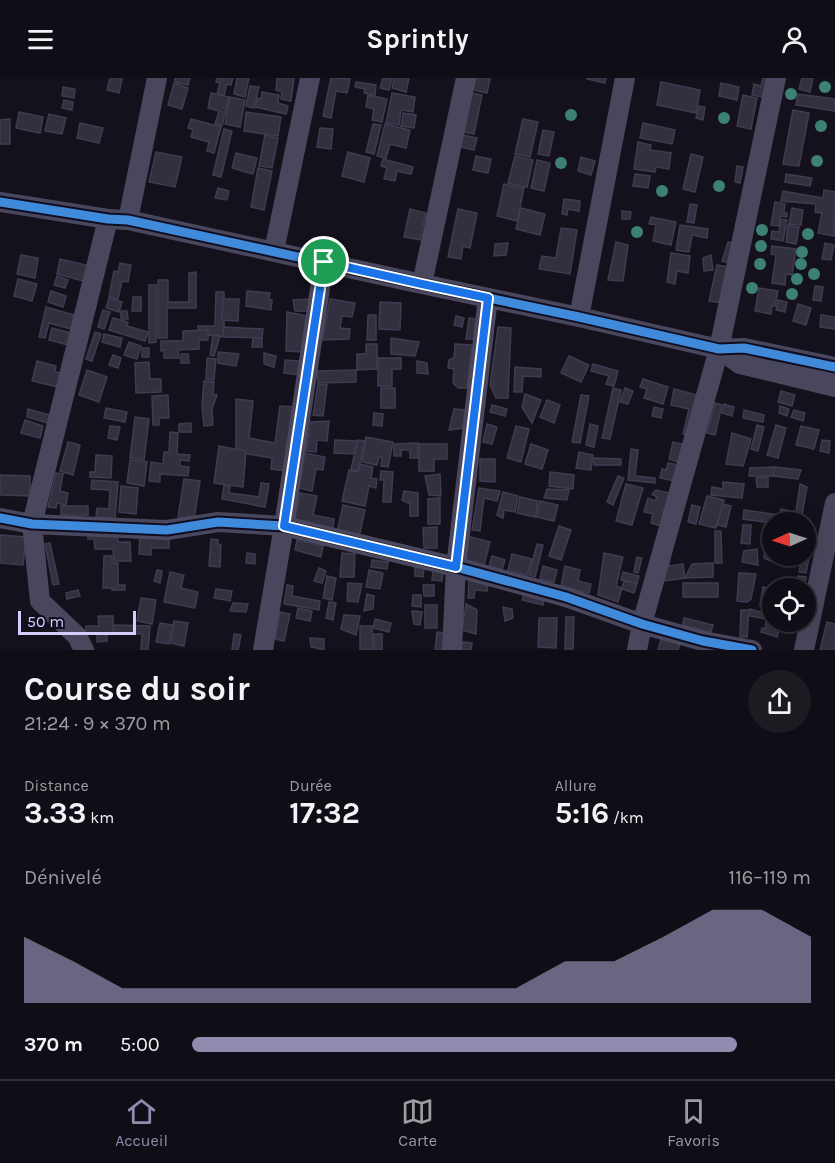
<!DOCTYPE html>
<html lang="fr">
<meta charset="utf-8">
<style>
:root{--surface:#0f0d15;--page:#1d1b22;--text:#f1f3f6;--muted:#9b9ca0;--line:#2f2d34;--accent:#908caf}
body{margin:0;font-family:Karla,sans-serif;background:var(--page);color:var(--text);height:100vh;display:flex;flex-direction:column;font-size:22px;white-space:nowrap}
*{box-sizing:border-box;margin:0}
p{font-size:20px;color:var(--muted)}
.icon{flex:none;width:33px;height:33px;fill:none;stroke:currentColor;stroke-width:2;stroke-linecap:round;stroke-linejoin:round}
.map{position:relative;height:572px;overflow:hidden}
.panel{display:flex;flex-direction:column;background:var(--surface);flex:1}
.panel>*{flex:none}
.needle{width:39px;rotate:267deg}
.tools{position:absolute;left:762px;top:434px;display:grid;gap:12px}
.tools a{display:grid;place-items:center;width:54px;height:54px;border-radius:50%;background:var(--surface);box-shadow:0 6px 24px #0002,0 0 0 2px var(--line);font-size:30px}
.scale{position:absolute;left:18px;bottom:15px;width:118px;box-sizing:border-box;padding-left:6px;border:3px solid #d3cefe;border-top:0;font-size:16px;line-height:21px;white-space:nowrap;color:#d3cefe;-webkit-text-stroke:4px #110d20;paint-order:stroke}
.pin{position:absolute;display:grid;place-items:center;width:51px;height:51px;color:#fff;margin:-26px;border:3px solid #fff;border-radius:50%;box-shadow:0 2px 6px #0007}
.round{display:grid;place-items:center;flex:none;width:63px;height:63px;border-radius:32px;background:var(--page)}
.head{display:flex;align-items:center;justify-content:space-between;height:102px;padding:0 24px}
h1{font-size:33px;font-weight:700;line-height:45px}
.metrics{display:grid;grid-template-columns:repeat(3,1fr);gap:9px;height:102px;padding:6px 24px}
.metrics div{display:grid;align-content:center}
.metrics b{font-size:30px;font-weight:700}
.metrics small{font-size:16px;font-weight:400}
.metrics p{font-size:16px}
.chart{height:168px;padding:12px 24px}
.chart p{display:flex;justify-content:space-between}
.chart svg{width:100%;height:108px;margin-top:6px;fill:var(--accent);opacity:.7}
ul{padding:0 24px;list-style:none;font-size:20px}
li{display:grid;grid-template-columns:96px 72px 1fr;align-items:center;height:45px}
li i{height:15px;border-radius:8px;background:var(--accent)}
header{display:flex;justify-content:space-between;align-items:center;height:78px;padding:0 24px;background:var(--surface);font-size:27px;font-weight:700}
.dock{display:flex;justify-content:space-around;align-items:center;height:84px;border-top:2px solid var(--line);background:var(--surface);font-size:16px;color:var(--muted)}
.dock a{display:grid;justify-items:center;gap:3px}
.dock .selected{color:var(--accent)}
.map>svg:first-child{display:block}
.building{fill:#322f3e;stroke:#403b50;stroke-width:1.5}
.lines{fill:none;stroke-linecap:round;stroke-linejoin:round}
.minor{stroke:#48475d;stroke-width:20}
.cycleway-casing{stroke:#110d20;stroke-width:13}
.cycleway{stroke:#408adc;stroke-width:9}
.tree{fill:#3c8173}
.route-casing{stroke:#fff;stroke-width:12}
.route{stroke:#1a73e8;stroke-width:8}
</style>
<header><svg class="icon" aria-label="menu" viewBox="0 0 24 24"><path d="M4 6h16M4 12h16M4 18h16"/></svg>Sprintly<svg class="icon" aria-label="person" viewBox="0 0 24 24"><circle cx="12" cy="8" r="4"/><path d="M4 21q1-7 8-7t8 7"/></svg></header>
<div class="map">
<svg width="835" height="572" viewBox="0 0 835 572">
<rect width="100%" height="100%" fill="#14111c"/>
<g class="building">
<path d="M110 0H122L119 15 107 12Z"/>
<path d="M175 0H190L188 7 175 4Z"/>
<path d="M217 0H233L231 7 227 6 224 17 217 16 220 5 216 4Z"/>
<path d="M237 0H249L245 19 234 16Z"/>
<path d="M277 0H294L291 23 281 21 282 14 276 12Z"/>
<path d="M331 0 350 1 347 15 336 13 331 40 323 38Z"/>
<path d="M383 0H392L389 12 380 10Z"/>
<path d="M394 0H409L406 14 392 10Z"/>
<path d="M476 0H490L487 15 473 12Z"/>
<path d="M587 0H606L605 5 587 1Z"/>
<path d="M763 0H770L766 20 752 17 754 6 761 8Z"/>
<path d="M802 0H813L810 14 799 11Z"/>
<path d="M356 4 376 7 375 17 364 15 365 11 355 9Z"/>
<path d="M661 4 700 12 696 35 657 27Z"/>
<path d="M174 5 188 10 182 31 168 27Z"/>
<path d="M721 5 739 9 737 22 719 18Z"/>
<path d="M250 8 259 9 254 30 246 28Z"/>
<path d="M63 9 75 11 74 20 62 18Z"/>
<path d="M262 14 279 17 278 25 288 28 286 36 255 29 257 20 261 21Z"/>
<path d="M211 15 229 19 222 48 215 46 219 33 208 30Z"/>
<path d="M392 15 415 19 413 34 401 32 399 47 386 45Z"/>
<path d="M472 15 482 17 474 56 464 54Z"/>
<path d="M798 16 835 21V33L796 27Z"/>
<path d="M368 17 387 21 382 44 372 42 374 31 366 29Z"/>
<path d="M743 17 757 20 751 51 737 48Z"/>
<path d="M230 19 245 22 240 49 225 46Z"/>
<path d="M64 22 73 24 72 32 62 30Z"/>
<path d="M699 28 705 29 703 42 696 40Z"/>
<path d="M793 32 809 35 799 88 783 86Z"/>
<path d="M19 34 43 39 40 55 16 50Z"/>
<path d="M246 34 281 39 278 58 244 53Z"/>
<path d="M403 35 416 37 414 50 401 48Z"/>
<path d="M49 36 66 40 62 56 45 53Z"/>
<path d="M10 41V66H0V42Z"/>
<path d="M191 41 221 49 214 75 207 73 209 64 191 59 193 52 188 50Z"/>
<path d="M523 41 538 44 530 79 515 76Z"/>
<path d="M80 45 103 50 99 65 77 60Z"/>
<path d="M643 45 675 52 672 66 640 60Z"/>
<path d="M373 46 381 47 374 76 366 74Z"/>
<path d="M385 46 410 52 406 70 390 66 386 80 377 78Z"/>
<path d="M320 50 333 51 331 71 317 69Z"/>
<path d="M224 51 232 53 221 99 213 97Z"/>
<path d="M543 52 554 54 549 78 538 76Z"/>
<path d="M265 57 278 60 272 90 259 88Z"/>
<path d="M463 57 477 60 474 72 461 69Z"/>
<path d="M638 64 651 67 650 72 671 75 669 91 656 89 655 94 634 91Z"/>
<path d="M156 74 182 79 175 109 149 104Z"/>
<path d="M348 74 370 80 364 104 342 98Z"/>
<path d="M236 75 257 80 253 96 232 90Z"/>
<path d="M691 76 703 79 695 114 683 111Z"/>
<path d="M476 78 491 81 488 95 473 92Z"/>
<path d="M515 78 533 82 527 109 508 105Z"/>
<path d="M581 79 595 83 591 97 578 93Z"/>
<path d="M383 81 413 89 411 96 397 93 395 103 384 101 387 90 381 88Z"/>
<path d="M537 82 550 85 544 113 531 110Z"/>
<path d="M737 88 743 89 740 105 735 104Z"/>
<path d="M258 90 272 93 264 132 251 129Z"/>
<path d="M635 96 650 98 648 110 633 108Z"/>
<path d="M786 96 812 100 810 108 785 104Z"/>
<path d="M504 106 524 110 517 143 497 138Z"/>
<path d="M218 110 229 113 227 122 215 120Z"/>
<path d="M824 112 835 114V112L834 158 818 155 822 135 815 134 816 126 781 123 783 113 823 120Z"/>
<path d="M564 121 580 123 579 133 568 131 567 137 562 136Z"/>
<path d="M775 124 785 126 784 135H787V139L780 138 779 148 771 147Z"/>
<path d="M690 126 697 127 694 145 687 144Z"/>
<path d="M521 130 545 136 540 157 516 151Z"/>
<path d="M792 130 803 132 801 147 789 146Z"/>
<path d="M410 131 426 135 420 162 404 159Z"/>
<path d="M458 131 477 135 470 170 463 168 461 181 448 179Z"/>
<path d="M622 133 631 134 630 141H622Z"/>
<path d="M651 139 676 144 671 167 653 163 656 147 649 146Z"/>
<path d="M781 141 787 142 783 163 771 161 772 153 779 154Z"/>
<path d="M680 147 708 151 707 160 692 157 689 174 676 172Z"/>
<path d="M788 147 799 149 796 166 786 164Z"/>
<path d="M561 150 577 152 570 196 539 191 542 178 556 180Z"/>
<path d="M616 164 628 167 623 203 608 202Z"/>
<path d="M728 164 733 165 729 185 722 183Z"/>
<path d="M508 165 506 177 494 178 495 166Z"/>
<path d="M825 165 834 167 831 182 822 181Z"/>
<path d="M772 168 796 171 792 197 786 196 785 207 772 205 776 177 771 176Z"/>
<path d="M671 175 690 178 688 195 677 193 675 206 667 204Z"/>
<path d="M21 177 38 180 35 200 17 196Z"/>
<path d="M711 177 713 192 704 193 703 180Z"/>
<path d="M60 181 90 188 87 204 57 196Z"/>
<path d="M120 185 131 187 128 204 122 203 118 221 109 219 114 193 118 194Z"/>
<path d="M717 187 729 189 723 225 709 223Z"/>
<path d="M196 194V230H167V260H158V202H168V224H189V195Z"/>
<path d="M57 198 68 202 65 210 54 207Z"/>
<path d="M18 201 37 206 32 223 14 218Z"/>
<path d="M149 207H156V264L149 265Z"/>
<path d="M815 208 823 209 821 223 813 222Z"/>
<path d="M759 210 778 213 775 228H772L771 236 755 233Z"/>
<path d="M51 213 66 218 63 229 48 224Z"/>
<path d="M247 213 270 215 269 221 272 222 271 232 246 228Z"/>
<path d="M216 214H224V259L198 256V248H215Z"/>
<path d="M133 219H141V233H132Z"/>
<path d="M109 220 122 224 119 234 106 230Z"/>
<path d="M223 221H239L238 243 222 242Z"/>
<path d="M310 221V233H295L293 222Z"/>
<path d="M330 221 355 225 352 239 342 238 340 250 350 251 349 261 322 262Z"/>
<path d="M778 222 787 224 785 234 776 232Z"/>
<path d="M380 224 401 225 400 252 379 251Z"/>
<path d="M798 226 811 230 806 247 793 243Z"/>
<path d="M46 229 74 237 71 251 49 245 45 260 39 259Z"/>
<path d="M103 232 110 234 104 251 98 249Z"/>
<path d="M121 233H127L128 241H121Z"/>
<path d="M287 234 307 238 303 274 286 273Z"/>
<path d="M368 237H376V262H367Z"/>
<path d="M821 237 835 239V251L820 249Z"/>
<path d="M456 238 464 240 462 249 454 247Z"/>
<path d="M113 240 128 244 127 248 148 254 145 263 109 252Z"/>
<path d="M469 240 476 241 474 261H466Z"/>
<path d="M223 249 263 251 262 260 224 259Z"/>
<path d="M498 249 511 250 508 320H496L490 307Z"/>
<path d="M52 250 71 255 68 267 49 262Z"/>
<path d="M208 252V262H199V271L178 272 179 280H164V272L161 273V263H183V253Z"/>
<path d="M95 254 101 256 92 283 86 281Z"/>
<path d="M104 256 122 260 120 269 102 264Z"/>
<path d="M213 257 220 258 214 278 210 277Z"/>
<path d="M253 260H262V269H252Z"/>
<path d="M391 260 419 264 415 278 391 276Z"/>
<path d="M129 264 141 268 137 281 124 277Z"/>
<path d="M366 266H377V291L357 292V276H366Z"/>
<path d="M455 266 472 267 467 310H458L453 305 454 291 448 290 449 282 454 280Z"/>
<rect x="142" y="270" width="7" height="9"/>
<path d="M218 274 239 276 236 288 218 285Z"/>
<path d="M264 275 276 278 274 289 264 286Z"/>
<path d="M181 276H188L189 285H181Z"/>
<path d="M113 277 121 280 118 290 109 287Z"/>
<path d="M569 278 589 287 581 304 561 295Z"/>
<path d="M207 280 216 281 214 302 206 301Z"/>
<path d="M378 280H401V291H392V308H378Z"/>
<path d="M285 282 299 283V297L284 295Z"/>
<path d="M37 283 56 288 55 294 61 295 58 309 32 303Z"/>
<path d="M417 283 427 285 428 296 417 295Z"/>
<path d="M149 284 150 301H161V314L136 315 135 285Z"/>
<path d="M593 286 618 293 614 308 606 306 609 298 591 293Z"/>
<path d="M515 289 541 291V299L523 298 522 314H514Z"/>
<path d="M87 292 107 299 99 324 79 317Z"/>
<path d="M356 292V304L318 305 317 293Z"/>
<path d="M643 301 668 309 663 326 644 320 647 311 640 309Z"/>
<path d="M204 303 214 304 213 316 217 317 212 331 213 347 204 348 202 328Z"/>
<path d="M318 306 327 307 323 338 313 337Z"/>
<rect x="381" y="310" width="14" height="20"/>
<path d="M613 310 621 312 610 361 602 360Z"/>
<path d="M625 310 633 313 628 326 620 324Z"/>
<path d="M674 311 701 318 692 358 683 356 689 331 671 327Z"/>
<path d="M781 313 795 317 792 328 778 324Z"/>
<path d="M525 316 541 322 532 345 522 329Z"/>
<path d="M168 317 169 340H159V347H153L152 318Z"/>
<path d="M581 317 589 318 580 365 572 364Z"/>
<path d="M236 321 253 323 249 360 275 365 280 328 297 329 286 393 271 391 272 380 236 374Z"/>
<path d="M547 322 560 327 554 345 540 339Z"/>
<path d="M715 325 722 327 715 357 707 355Z"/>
<path d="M724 326 734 329 732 338 722 335Z"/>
<path d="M492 327 507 331 505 338 490 334Z"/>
<path d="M780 328 789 331 787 338 779 335Z"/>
<path d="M654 329 663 331 661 340 652 338Z"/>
<path d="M106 330 127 334 125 344 104 340Z"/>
<path d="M28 331 50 337 48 345 27 339Z"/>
<path d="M454 331 465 332 463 350 449 352Z"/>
<path d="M744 332 764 337 763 344 743 340Z"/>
<path d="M794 332 805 335 803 343 791 339Z"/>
<path d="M374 335 383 336 382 348 373 347Z"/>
<path d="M135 339 149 341 144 382 130 380Z"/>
<path d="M25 342 43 348 40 360 21 355Z"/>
<path d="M329 343 327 363 317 362 316 374 306 373 311 344Z"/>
<path d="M191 345V354H179V346Z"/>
<path d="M487 346 497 349 492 366 483 364Z"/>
<path d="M590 346 598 348 594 369 586 367Z"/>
<path d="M757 347 764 349 758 373 751 371Z"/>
<path d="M776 347 786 350 778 380 767 377Z"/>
<path d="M110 348 120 349 117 362 108 360Z"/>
<path d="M516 348 529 351 521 384 507 380Z"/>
<path d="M801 348 819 352 814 371 796 367Z"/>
<path d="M170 354 178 355 177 376 190 377 189 383 180 382V388L189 389 188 398 160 396V404L149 403 151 384 163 386 164 374H169Z"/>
<path d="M732 355 751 361 743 388 726 386Z"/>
<path d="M366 359 393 364 388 389 381 388 382 379H379L377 387 362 384Z"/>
<path d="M335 362 357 363 354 376 334 375Z"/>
<path d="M358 362 365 363 358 393 351 391Z"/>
<path d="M822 362 830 363 829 375 820 373Z"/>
<path d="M68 364 80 367 73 397 60 393Z"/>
<path d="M673 364 686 367 681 385 669 381Z"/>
<path d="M418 365V380H410V372H401V378H394V366Z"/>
<path d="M419 366H447V381H434V393H419Z"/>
<path d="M531 366 548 372 542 391 525 386Z"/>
<path d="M219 368 246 373 243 409 214 405Z"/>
<path d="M631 371 638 372 635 398 655 400V405L628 402Z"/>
<path d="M579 374 593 377 591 392 576 390Z"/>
<path d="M304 375 325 379 323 392 316 391 312 413 299 410Z"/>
<path d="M96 377 112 378 111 400 90 399V394H95Z"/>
<path d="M594 380 621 381V387H594Z"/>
<path d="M480 381H495V404L480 403Z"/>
<path d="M130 382 147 384 144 408 127 405Z"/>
<path d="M668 385 679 387 675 403 660 400 662 391 666 392Z"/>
<path d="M360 386 373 389 371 400 377 401 376 410 369 408 365 428 342 423 349 392 358 394Z"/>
<path d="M775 389 773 398H749L750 390Z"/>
<path d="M775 389 801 392 798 401 773 398Z"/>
<path d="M381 393 393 394 391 424H383L384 402H380Z"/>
<path d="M550 394 574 397 573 411 549 408Z"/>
<path d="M56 395 63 396 60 413 68 415 66 427 57 425 56 430 48 429Z"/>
<path d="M440 396 441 418 429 417 425 398Z"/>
<path d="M0 397 30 398V418L0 417Z"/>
<path d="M618 398 624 400 613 427 607 424Z"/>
<path d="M768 399V409H757L756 400Z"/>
<path d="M184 401 200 403 194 442 178 439Z"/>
<path d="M92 402 118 404 115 441 96 439 97 430 109 431 110 412 91 411Z"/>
<path d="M723 404 744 406 742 420 711 417 712 409 723 411Z"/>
<path d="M261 405 269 406 265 429 222 421 224 407 230 408 229 415 259 419Z"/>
<path d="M626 406 643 410 632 447 616 443Z"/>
<path d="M800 406 807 409 801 442 796 434Z"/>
<path d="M121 408 138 410 136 436 119 434Z"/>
<path d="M479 410 500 413 497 423 484 420 480 453 472 452Z"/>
<path d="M547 411 569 412 567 422 544 420Z"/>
<path d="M656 412 673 416 665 449 651 445 653 436 644 434 648 420 655 423 657 419 652 416Z"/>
<path d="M404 413 418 415V438H410V426L402 422Z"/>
<path d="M503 414 518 418 515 434 504 432 503 440 497 437Z"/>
<path d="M300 415 317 418 313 437 334 441 332 456 294 448Z"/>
<path d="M707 418 724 422 716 450 699 446Z"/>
<path d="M520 419 538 423 535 439 517 435Z"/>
<path d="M440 420V446H428V421Z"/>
<path d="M540 423 558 427 554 443 536 439Z"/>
<path d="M723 426 731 428 726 449 717 447Z"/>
<path d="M343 427 365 432 359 459 337 455Z"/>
<path d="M692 427 700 429 696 446 688 444Z"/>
<rect x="61" y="428" width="27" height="9"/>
<path d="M781 431 796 434 801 442 779 437Z"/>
<path d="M744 432 779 437 778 444H772V445L743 441Z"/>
<path d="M743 447H751L750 466 741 465Z"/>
<path d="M559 448 571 452 561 482 549 478Z"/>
<path d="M437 449V470H424L423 450Z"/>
<path d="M88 451 117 452 118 464H130L131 483H114L113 471H95L94 461H88Z"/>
<path d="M140 453 169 454V470H151V477L139 476Z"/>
<path d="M715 453H721L722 485H715Z"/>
<path d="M0 457 26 459 23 487 0 485Z"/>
<path d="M467 458 490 464 484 487 461 481Z"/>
<path d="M211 461 218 462V467H221L220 489 209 488Z"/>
<path d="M297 462 323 468 321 479 295 472Z"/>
<path d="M806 464 812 465 806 495 799 494 802 477H806Z"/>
<path d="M50 465 59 506 53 507 45 466Z"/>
<path d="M537 466 543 467 535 499 529 497Z"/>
<path d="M765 470H772V477H776L773 484 764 480Z"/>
<path d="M757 471 758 487 742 484 744 473Z"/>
<path d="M247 475 255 476V486L246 485Z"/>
<path d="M342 475 355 476 354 499H340Z"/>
<path d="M604 475 623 479 616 508 622 510 618 524 598 517Z"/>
<path d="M512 476 532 481 527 497 508 492Z"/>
<path d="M104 478H112V485H118V507H125V512H112V510H103Z"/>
<path d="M492 478 505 482 502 492 489 488Z"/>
<path d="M637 479 642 480 638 495 634 494Z"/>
<path d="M669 481V488L683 486 685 500 663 503Z"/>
<path d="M372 482 388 484 387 491 371 489Z"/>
<path d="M713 485V499L685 500 692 486Z"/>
<path d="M543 488 557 492 554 504 540 501Z"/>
<path d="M565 488 580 492 578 503 591 506 589 515 561 508Z"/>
<path d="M415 489 424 490 423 499 415 498Z"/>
<path d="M319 490 326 493 322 505 314 503Z"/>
<path d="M157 492 162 493 160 505 154 503Z"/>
<path d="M369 492 383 495 380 511 366 509Z"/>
<path d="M433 493 443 494 442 503 432 502Z"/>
<path d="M170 494 184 497 181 510 198 514 195 530 164 524Z"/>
<path d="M623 494 639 498 637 505 621 502Z"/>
<path d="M739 495 756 496 751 521 747 524 737 523Z"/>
<path d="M327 498 336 500 332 522 323 520Z"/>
<path d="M798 498 806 499 804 510H796Z"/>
<path d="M469 503 488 504 487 513 475 512 474 520H468Z"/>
<path d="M624 503 637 505 634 515 622 511Z"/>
<path d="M348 505 362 506 358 524 347 523Z"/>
<rect x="683" y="505" width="35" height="14"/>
<path d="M287 507 293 508 292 518 320 523 319 532 284 526Z"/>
<path d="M423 507H434V518H424Z"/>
<path d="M763 509 772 511V526L766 525 765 529 760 528Z"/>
<path d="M216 511 232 513 230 523 214 520Z"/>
<path d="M78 512 80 518 67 521 66 515Z"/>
<path d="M525 514 544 519 543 527 522 522Z"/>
<path d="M367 516 374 518 373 531 364 533Z"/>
<path d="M413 517H421V529L412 528Z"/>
<path d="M141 520 156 522 152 546 137 543Z"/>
<path d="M329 524 336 525 333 542 326 540Z"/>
<path d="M233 525 248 526 246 534 230 533Z"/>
<path d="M466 526 477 532 476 556 462 552Z"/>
<rect x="425" y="527" width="12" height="23"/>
<path d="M503 529 512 531 513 540 505 543Z"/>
<path d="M298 530 312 533 310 543 296 540Z"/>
<path d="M750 531 767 536 766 541 750 538Z"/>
<path d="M741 532H749L747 559H740Z"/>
<path d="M412 533 422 534 420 547 414 546Z"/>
<path d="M280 534 290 536 284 563 275 561Z"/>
<path d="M344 537 360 538 356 557 341 551Z"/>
<path d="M767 537 772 538V543H781L777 559 761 554 762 550 765 551Z"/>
<path d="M98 538H113V556H107V563L97 564V556H86V548H99Z"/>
<path d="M566 539H574L573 571H565Z"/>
<path d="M539 540H557L556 570 538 569Z"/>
<path d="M684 540 713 547 711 554 683 547Z"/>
<path d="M375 541 391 545 389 554 373 550Z"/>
<path d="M174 543 188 545 184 568 170 565Z"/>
<path d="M827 544 835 546V572H820Z"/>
<path d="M160 545 173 547 169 566 156 564Z"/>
<path d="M114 547 150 548 148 572H141L142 556 114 555Z"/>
<path d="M360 548H372L373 572H360Z"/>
<path d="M437 554 445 555 443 572H435Z"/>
<path d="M234 556 241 557 238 572H232Z"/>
<rect x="374" y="556" width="8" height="16"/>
<path d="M662 558 681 563 678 572H658Z"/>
<path d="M310 560 324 561V572L311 569Z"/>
<path d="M462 564 472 565 471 572H461Z"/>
</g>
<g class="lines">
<g class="minor">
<path d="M0 124 108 141 128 142 422 206 579 239 719 271 744 270 835 289"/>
<path d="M128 142 157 0"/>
<path d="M274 173 310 0"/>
<path d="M422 206 466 0"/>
<path d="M579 239 625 0"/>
<path d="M719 271 740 286 835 309"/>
<path d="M0 440 32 446 167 452 218 444 284 448 456 489 566 519 642 546 703 563 752 572"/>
<path d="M84 572 77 558 40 523 32 446 108 141"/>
<path d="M263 572 284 448 324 184"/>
<path d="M452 572 456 489 488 220"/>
<path d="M637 572 642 546 719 271 776 0"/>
<path d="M804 572 835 425"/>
</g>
<g class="cycleway-casing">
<g id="cycleway">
<path d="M0 124 108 141 128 142 422 206 579 239 719 271 744 270 835 289"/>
<path d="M0 440 32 446 167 452 218 444 284 448 456 489 566 519 642 546 703 563 752 572"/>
</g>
</g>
<use href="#cycleway" class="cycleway"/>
</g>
<g class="tree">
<circle cx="825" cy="9" r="6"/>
<circle cx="791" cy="16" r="6"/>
<circle cx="571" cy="37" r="6"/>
<circle cx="724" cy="40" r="6"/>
<circle cx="821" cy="48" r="6"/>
<circle cx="817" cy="83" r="6"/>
<circle cx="561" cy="85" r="6"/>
<circle cx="719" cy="108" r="6"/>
<circle cx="662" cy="113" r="6"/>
<circle cx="762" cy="152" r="6"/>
<circle cx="637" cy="154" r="6"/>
<circle cx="808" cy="156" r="6"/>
<circle cx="761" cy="168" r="6"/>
<circle cx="802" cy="174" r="6"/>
<circle cx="760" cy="186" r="6"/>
<circle cx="801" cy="186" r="6"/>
<circle cx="814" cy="196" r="6"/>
<circle cx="797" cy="201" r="6"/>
<circle cx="752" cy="210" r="6"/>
<circle cx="792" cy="216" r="6"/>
</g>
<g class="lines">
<g class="route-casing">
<path id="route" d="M324 184 422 206 488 220 456 489 284 448Z"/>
</g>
<use href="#route" class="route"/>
</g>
</svg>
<div class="tools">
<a><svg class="needle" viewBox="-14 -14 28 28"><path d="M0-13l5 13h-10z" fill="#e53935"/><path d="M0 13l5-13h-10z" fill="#9b9ca0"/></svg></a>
<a><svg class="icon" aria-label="locate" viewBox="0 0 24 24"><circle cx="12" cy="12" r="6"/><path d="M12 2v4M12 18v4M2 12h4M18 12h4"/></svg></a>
</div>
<div class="scale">50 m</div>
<div class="pin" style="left:324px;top:184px;background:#1e9e55"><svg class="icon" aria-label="arrive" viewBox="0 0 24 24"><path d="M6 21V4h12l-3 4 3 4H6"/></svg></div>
</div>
<section class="panel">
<div class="head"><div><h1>Course du soir</h1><p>21:24 · 9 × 370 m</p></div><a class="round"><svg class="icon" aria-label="share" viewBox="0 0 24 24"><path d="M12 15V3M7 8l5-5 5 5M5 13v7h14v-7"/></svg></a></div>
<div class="metrics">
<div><p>Distance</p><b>3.33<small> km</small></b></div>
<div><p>Durée</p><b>17:32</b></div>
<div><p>Allure</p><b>5:16<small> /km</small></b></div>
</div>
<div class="chart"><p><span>Dénivelé</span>116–119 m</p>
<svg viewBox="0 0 160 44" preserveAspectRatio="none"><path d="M0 44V17L10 27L20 38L30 38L40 38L50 38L60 38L70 38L80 38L90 38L100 38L110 27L120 27L130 17L140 6L150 6L160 17V44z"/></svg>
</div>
<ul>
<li><b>370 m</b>5:00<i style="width:88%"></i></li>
</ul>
</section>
<nav class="dock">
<a class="selected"><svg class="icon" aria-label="home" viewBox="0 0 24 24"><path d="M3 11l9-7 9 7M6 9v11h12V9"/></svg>Accueil</a>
<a><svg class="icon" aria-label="map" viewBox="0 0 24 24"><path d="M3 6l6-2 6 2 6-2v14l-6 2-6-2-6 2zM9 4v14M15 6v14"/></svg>Carte</a>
<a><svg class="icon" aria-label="saved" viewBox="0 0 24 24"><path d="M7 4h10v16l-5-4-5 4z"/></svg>Favoris</a>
</nav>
